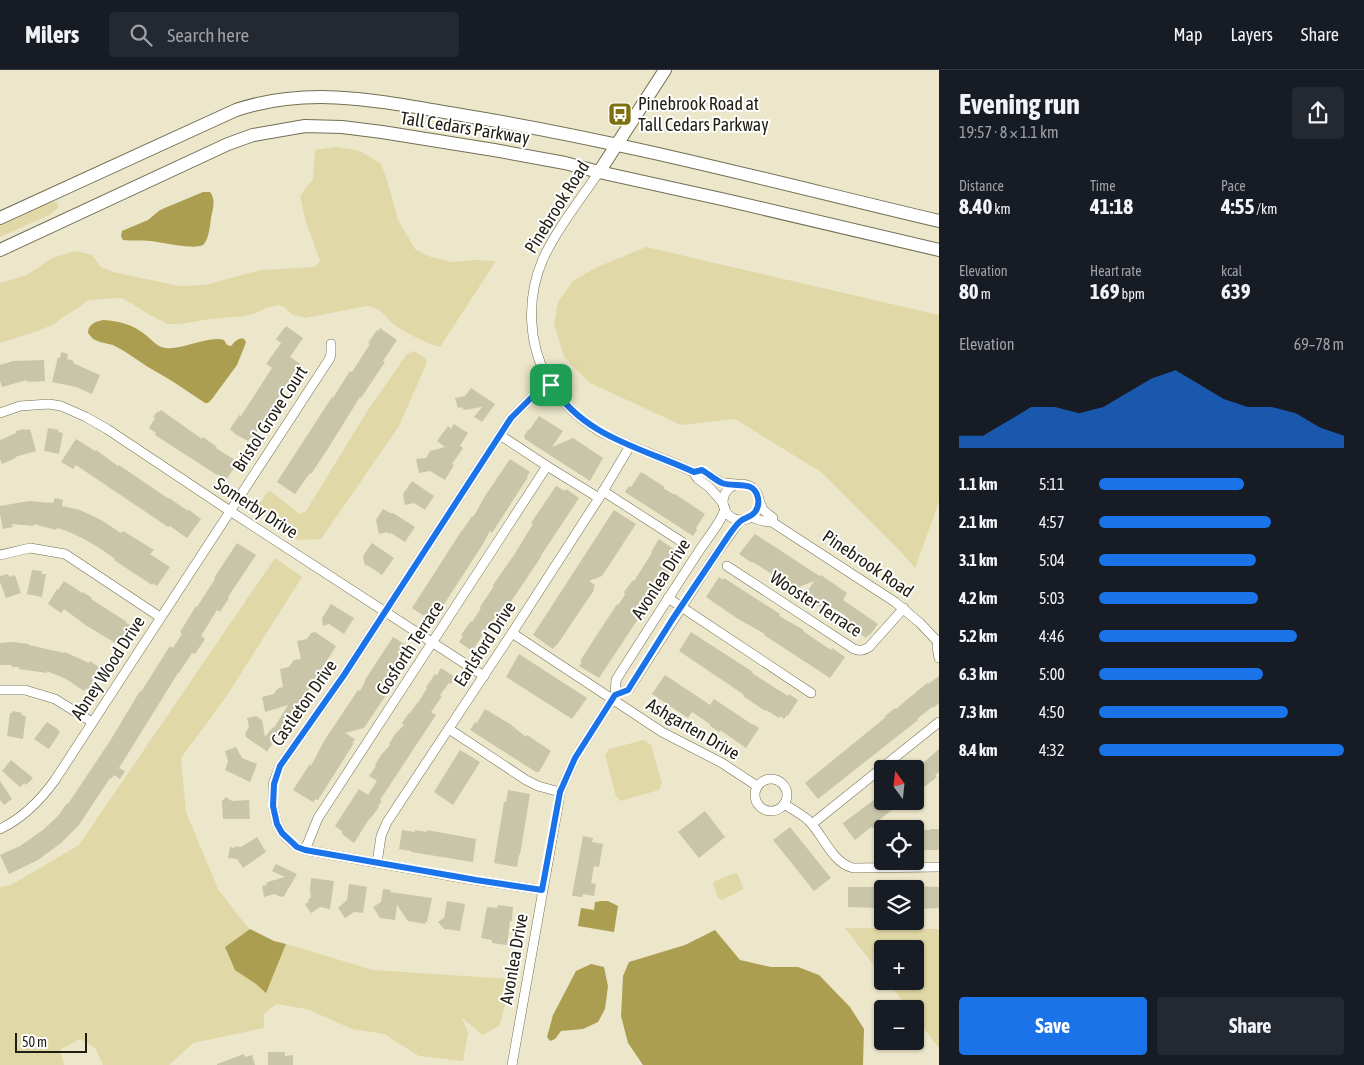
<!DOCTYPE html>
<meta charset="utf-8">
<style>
:root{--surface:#171b24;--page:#242831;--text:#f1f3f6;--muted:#9ea1a6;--line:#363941;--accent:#1a73e8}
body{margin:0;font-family:"Asap Condensed",sans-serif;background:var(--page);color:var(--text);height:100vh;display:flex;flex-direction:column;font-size:19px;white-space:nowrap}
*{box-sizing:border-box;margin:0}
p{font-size:16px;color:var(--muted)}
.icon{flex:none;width:28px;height:28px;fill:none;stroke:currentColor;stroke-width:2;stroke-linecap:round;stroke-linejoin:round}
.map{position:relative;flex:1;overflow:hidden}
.side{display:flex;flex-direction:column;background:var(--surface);width:425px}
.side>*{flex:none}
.needle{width:32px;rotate:345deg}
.tools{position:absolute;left:874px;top:690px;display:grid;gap:10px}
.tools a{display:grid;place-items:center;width:50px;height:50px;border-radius:5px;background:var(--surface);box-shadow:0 1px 4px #0004;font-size:25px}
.scale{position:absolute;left:15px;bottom:12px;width:72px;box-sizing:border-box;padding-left:5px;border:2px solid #201e13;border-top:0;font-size:14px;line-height:18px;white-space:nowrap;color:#201e13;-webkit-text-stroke:4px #fff;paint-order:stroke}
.pin{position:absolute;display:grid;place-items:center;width:42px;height:42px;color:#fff;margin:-21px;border-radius:10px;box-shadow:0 2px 8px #0006}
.round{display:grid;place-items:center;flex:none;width:52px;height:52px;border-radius:5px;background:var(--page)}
.head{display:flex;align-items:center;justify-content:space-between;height:85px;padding:0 20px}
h1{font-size:28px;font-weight:700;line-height:38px}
.figures{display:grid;grid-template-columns:repeat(3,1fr);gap:8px;height:85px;padding:5px 20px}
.figures div{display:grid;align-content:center}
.figures b{font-size:21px;font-weight:700}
.figures small{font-size:14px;font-weight:400}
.figures p{font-size:14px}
.chart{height:140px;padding:10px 20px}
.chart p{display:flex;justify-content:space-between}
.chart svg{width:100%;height:90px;margin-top:5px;fill:var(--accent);opacity:.7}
.cta{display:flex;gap:10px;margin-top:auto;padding:10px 20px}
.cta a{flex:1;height:58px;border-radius:5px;background:var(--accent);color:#fff;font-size:20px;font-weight:700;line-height:58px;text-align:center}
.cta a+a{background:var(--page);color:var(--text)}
ul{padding:0 20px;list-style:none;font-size:16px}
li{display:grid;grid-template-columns:80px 60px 1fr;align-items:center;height:38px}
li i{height:12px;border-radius:6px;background:var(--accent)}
header{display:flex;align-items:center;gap:30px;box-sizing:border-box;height:70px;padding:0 25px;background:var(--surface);border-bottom:1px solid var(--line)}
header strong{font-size:24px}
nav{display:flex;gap:28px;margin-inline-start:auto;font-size:18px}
.search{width:350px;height:45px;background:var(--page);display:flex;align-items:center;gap:12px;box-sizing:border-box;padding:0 18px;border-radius:5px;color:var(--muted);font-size:19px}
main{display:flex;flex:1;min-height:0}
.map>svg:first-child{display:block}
.green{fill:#e0d8a6}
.water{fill:#ab9e50}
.building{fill:#c9c5a8}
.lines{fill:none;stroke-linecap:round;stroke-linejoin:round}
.street-casing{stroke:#736f54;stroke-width:10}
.secondary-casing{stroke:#736f54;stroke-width:14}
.street{stroke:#fff;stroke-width:9}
.secondary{stroke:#fff;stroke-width:12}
.route-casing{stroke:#fff;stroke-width:10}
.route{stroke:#1a73e8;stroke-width:6}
.labels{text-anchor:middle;stroke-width:4;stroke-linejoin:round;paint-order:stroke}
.poi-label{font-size:18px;fill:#201e13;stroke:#fff;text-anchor:start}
.street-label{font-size:18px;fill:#201e13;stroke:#fff}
</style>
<header>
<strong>Milers</strong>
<div class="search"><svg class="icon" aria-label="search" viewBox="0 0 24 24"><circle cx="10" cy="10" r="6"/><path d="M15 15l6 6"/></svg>Search here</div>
<nav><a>Map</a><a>Layers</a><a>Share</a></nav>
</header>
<main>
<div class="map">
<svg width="939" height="995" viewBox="0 0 939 995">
<rect width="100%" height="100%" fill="#ece7ca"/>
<g class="green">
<path d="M336 77 360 81 381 94 388 113 398 150 415 179 431 187 452 192 475 190 496 191 440 277C430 275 404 262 396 256 384 247 383 238 367 236L305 248 291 244 284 237 278 235 269 237 256 243 244 246 211 249 180 254H168L148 244 133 234 121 228 89 230 52 255 35 262 0 273V213L27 205 52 188 75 181 92 185 101 197 113 202 179 216 205 215 261 200 315 197 320 191 306 152 300 126 313 109 315 80Z"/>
<path d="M48 132H56L58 134V138L49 145 0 167V154Z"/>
<path d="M646 177 939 245V432L915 498 901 482 821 402 735 349 681 355 590 313 564 287 554 254 558 232 573 211 595 198Z"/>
<path d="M414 281 425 288 427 292 399 356 321 469 298 470 255 440 267 423 270 421 300 444 306 441 368 340 407 284Z"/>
<path d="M275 488 302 507 226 627 181 688 186 742 218 819 241 849 250 859 225 877 256 914 266 922 286 874 373 900 511 909 500 955 483 965 462 948 468 963 463 991 419 986 384 964 352 959 307 939 276 934 264 944V958L193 973 169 995H103L95 978 80 969 60 980 64 995H0V817L11 815 79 775Z"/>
<path d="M644 670 651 675 662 713 659 720 620 731 616 726 605 685 609 679Z"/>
<path d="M735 803 738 804 743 818 742 820 722 830 718 828 713 814 715 811Z"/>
<path d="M845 858 939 859V978L915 947V939H909L887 911H915V879H882V906Z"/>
</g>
<g class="water">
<path d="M203 122H210C216 129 213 139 211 148 210 155 209 168 204 174 198 181 160 172 151 171 141 170 132 171 123 170L121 166 122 161 148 150 160 140Z"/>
<path d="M103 250C120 251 134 255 147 266 153 271 157 277 166 278 183 280 209 265 224 270L227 275 231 276C235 272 238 267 244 269L246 272 245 275 237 295 212 329 208 333H205L172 311 148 297 124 281 113 275 100 272 93 269 88 263C88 254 95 252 103 250Z"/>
<path d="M602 831H608L618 836 614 862 578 856 581 838 594 840 595 832Z"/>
<path d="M250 859 274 871 286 874 266 923 256 914 235 900 225 877Z"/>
<path d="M715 860 740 890 771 897H798L819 905 850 937 864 959 863 995H643L628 973 621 946 623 906 629 892 685 875Z"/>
<path d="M591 894 604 897 608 916 605 939 598 952 583 959 561 961 555 969 550 971 547 967 553 945 576 901Z"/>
</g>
<g class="building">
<path d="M286 256 303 268 290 287 302 295 292 311 291 310 283 320 253 368 251 367 248 371 235 364 230 359 239 345 241 346 272 298 266 294 281 273 276 269Z"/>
<path d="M380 258 397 270 383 291 385 292 361 328 360 327 327 380 311 404 310 403 295 424 277 412 332 327 333 328 350 301 352 302 370 274 368 273 377 260 378 261Z"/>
<path d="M61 282 68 284 67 289 74 291 73 293 100 305 92 324 76 317 52 312 58 287 60 288Z"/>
<path d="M44 290 45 311 27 312V310L2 317 0 311V295L13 291Z"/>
<path d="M471 318 495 334 482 352 474 347 482 337 464 340 462 337 458 338 455 328 465 326Z"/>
<path d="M161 340 202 369 203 367 217 377 216 378 238 392 226 410 218 404 217 405 155 365 156 363 149 358 155 348 153 347 158 341 159 342Z"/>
<path d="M539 346 563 361 552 377 573 368 603 388 590 411 525 369 524 366 528 360 530 359Z"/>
<path d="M454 354 468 363 460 376 463 378 452 394 454 395 445 410 430 401 419 403 416 389 426 388 430 381 445 377 437 371 448 356 451 359Z"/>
<path d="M48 358 59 360 58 362 63 363 59 384 44 381Z"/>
<path d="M24 359 25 360 30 359 36 381 15 387 16 388 2 394 0 389V370L16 363V361Z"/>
<path d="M76 369 95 381 96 380 118 396 119 395 169 429V428L188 441V439L201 449 187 468 170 456 168 457 76 395 73 399 61 392Z"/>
<path d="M510 389 530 402 527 406 528 407 492 463 490 461 483 474 432 553 426 549V547L412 538 462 460V461L472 446 473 447 475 444 485 426Z"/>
<path d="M641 402 665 417 663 418 673 424H675L705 444 696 458 697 460 693 466 625 422 629 416 631 417Z"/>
<path d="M412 411 434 426 425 440 414 433 405 435 403 424Z"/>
<path d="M556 416 565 421 566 419 579 428 540 487H541L506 539 499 549 495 547 472 581 459 572 463 566 461 565 471 551 472 552 481 538 480 537 494 516 493 515 514 485 533 454 531 453Z"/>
<path d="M55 428 63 430 62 436 80 440 101 450 121 463 123 461 154 480 150 484 170 497 157 516 153 513 152 515 114 490 115 489 98 477 82 468 67 461 57 458 56 460 34 454V456L12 454 13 457 3 459 0 444V436L29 431 53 433Z"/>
<path d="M383 439 390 443H393L415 457 405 472 391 463 388 464V462L379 464 376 450Z"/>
<path d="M614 440 636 454 602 506 589 511 595 515 593 519 594 520 557 575H556L553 579 533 565Z"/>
<path d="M755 464 818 505 820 506 821 505 847 523 843 530 878 554 869 566 868 565 866 568 860 564 858 567 846 558 847 556 841 553 846 546 833 538 830 543 804 527 814 511 792 520 780 512 781 510 753 492 752 493 739 484Z"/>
<path d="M659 469 681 484 599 608 579 596 582 592 580 591 617 534 618 535 625 525 624 522 633 510 634 511 652 483 651 482Z"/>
<path d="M237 473 256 485 228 527 229 528 220 542 217 540 201 566 205 569 195 584 192 583 179 603H178L119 698 125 701 120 709 114 705 111 709 110 708 79 755 61 773 38 790 9 804 0 785 20 776 43 760 59 745 67 733 68 734 110 671 140 621 141 622 170 576 173 578 182 564 180 562 196 536 197 537 215 509 214 508Z"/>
<path d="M372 473 394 488 382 505 367 495 365 496 363 486Z"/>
<path d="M32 500 42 501 41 504H46L42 527 27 524Z"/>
<path d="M8 504 9 507 15 505 21 523 6 528 0 512V506Z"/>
<path d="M719 507 723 510 724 508 780 544 779 546 804 560 803 561 831 580 832 578 845 587 830 608 764 565 765 564 738 549 706 527Z"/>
<path d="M64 511 82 523 83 522 92 528 91 529 127 552 126 553 130 555 117 574 87 556 64 539 61 543 48 534 57 519 58 520Z"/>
<path d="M331 534 354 548 344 564 329 554 323 556 322 548Z"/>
<path d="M315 562 336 576 301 632 277 666H278L268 680V682L246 667 245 664 249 657 247 648 256 646 262 650 265 667 273 657 274 658 288 635 265 642 262 627 274 624 277 619 283 617 280 599 289 597 294 590 301 589 297 571 307 569 311 563Z"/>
<path d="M691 562 753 602 752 603 788 626 789 624 798 630 788 646 787 645 784 649 780 646 779 648 766 640 765 641 743 626 744 625 740 622 679 581Z"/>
<path d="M393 567 406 575H409L416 580 364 658 345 663 355 669 352 673H354L318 730 316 729 313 732 293 720 310 694 311 696 324 671 358 620 360 621 365 612V610Z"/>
<path d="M13 572 29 574V575L64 583 65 582 89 593 90 591 103 600 89 621 86 618 84 621 66 609 47 601V603L19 599V597H11L12 595H0V573Z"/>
<path d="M519 584 587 628 572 649 506 607Z"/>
<path d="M441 598 455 607 451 614 449 613 440 625 442 626 431 642 436 645 380 730 382 731 378 736 379 737 370 749H369L354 773 342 764 343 762 335 756 359 719 368 725 377 711 369 706 376 696 375 695 381 685 390 675 389 674 395 664 404 655 402 653 409 643H410L417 633H418L427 618 426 617 431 610 435 604 437 605Z"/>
<path d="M665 605 710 635 714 629 753 655V654L759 658 746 678 720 660 719 662 709 655 710 654 692 642 688 648 652 624Z"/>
<path d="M939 606V633L933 638 932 637 917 649 918 650 818 729 805 713 886 647 885 646 895 638 896 639 927 613 928 614Z"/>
<path d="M485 639 510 654 526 667 527 665 551 681 539 702H536L470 660 475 652 477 653Z"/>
<path d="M12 641 22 643 21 645 26 646 23 669 7 666 10 643H12Z"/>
<path d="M47 652 59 660 58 661 60 662 49 679 34 669Z"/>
<path d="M236 677 242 688 257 694 250 712 225 700 228 691 225 681Z"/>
<path d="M939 679V702L935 705 937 707 915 724V700Z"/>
<path d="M460 680 480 692 453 735 434 722Z"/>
<path d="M11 690 33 708 26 715 24 713 20 717 2 701Z"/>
<path d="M0 711 12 729 4 735 0 730Z"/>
<path d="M508 720 530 724 520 785H519L517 797 494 793 504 732H506Z"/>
<path d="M882 724V731H903L878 751 879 753 872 758 871 757 855 770 843 754V753Z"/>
<path d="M226 727 232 731 249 730 250 749H223L222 731Z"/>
<path d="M705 741 725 767 699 788 678 762Z"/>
<path d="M790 757 831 808 814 821 773 770Z"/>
<path d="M930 759H939V780H923V782H915V760H930Z"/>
<path d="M402 760 415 762V760L427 762V760L476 769 473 792 411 782V781L399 779Z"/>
<path d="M583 766 593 768 592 772 603 774 599 797 594 796 591 813 596 814 594 826 583 824 582 827 572 826Z"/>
<path d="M257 767 266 782 243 798 237 789 228 788 230 777 235 778V776L241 777Z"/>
<path d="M276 794 297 804 284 826 281 827 274 824 264 827 262 816 267 815 266 813 271 811 285 807 272 801Z"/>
<path d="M311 808 334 811 330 839 320 837 311 843 305 834 309 832 308 830 311 827 310 821Z"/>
<path d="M349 814 367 817 363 843 354 842 345 848 338 838 347 830Z"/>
<path d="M915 816 939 817V838L915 839Z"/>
<path d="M848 817H882V838L848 837Z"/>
<path d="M383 819 391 820 390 822 432 828 427 852H425V854L408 851 397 835 395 850 380 848 373 837 381 832Z"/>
<path d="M447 831 465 834 460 861 446 859 445 860 438 852 444 848Z"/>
<path d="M498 835 513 837 512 851H510L507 875 492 873V870L481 868 487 837 497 838Z"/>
<path d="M268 982H285V986L293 985V995H268Z"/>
<path d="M244 984 245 987 252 985 255 995H217V994Z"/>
</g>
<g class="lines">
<g class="street-casing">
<g id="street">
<path d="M599 102C580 130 557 159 543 189 526 228 528 273 548 310 559 331 579 348 599 361 606 365 613 367 620 371 644 382 669 390 693 402L698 409 709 417 723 433"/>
<path d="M0 343 20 336 49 334 61 336 86 347 107 359 230 441 484 606"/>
<path d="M500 365 547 396 599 428"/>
<path d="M693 402 702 401 722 413 737 414"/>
<circle cx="741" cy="432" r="18"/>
<path d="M603 421 682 472"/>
<path d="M759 430 763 440 773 448 772 452"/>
<path d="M749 447C756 448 765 453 772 452L895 532 920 553 938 572"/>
<path d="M0 485 30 478 65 484 160 547"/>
<path d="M727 496 854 579C860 581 863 581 869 577L904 538"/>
<path d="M668 528 811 623"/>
<path d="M512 563 662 662 722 693 757 716"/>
<path d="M939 570 937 577 939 588"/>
<path d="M0 620H25L55 629 92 652"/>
<path d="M615 625 629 619 712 490 739 452 743 449"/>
<path d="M449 659 526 710 538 716 560 722"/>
<circle cx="771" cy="725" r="16"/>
<path d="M784 734C792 739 801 744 808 750 823 764 831 792 853 798L939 797"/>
<path d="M812 754 939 652"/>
<path d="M0 759C23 748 40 731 55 710L330 288 331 283V274"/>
<path d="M305 780 318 748 547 396"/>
<path d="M377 793 381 766 387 752 512 563 599 428 630 376"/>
<path d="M542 820 468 809 305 780 297 777 290 771 282 763 277 754 273 736V714L280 696 344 605 511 348 533 326 551 315"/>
<path d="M512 995 559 730 560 722 575 688 615 625 616 610C643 567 671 524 699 481 706 470 723 450 725 438"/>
</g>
</g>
<g class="secondary-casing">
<g id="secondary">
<path d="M599 102 665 0"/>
<path d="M0 148 236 40C314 14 388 33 467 46 626 72 782 114 939 151"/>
<path d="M0 180 228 74 253 65 305 56 342 57 382 62 494 80 565 93 599 102 726 130 939 180"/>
</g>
</g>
<use href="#street" class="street"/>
<use href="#secondary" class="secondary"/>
</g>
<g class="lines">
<g class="route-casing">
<path id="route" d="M551 315C586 368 640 377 694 402L702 400C709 404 715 410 722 413 735 418 754 409 758 428 759 433 758 438 755 442 751 447 746 447 742 450 737 453 733 460 729 465L672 550 628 620 615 625 575 688 560 722 542 820 476 810 305 780 297 777 282 763 277 754 273 736 274 714 280 696 344 605 511 348 533 326Z"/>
</g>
<use href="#route" class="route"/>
</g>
<defs>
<g id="bus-square" transform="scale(1.25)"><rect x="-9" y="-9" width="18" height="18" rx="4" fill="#7e700f" stroke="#fff"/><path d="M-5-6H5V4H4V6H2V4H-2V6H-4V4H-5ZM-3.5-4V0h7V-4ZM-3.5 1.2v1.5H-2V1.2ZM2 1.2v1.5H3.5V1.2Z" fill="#fff"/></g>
</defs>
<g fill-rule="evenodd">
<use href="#bus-square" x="620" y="44"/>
</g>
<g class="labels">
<g class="poi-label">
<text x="638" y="40">Pinebrook Road at<tspan x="638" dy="21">Tall Cedars Parkway</tspan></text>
</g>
<g class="street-label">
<text transform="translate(465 58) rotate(9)" y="6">Tall Cedars Parkway</text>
<text transform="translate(557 137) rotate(-58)" y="6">Pinebrook Road</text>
<text transform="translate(270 349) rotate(-57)" y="6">Bristol Grove Court</text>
<text transform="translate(256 438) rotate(33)" y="6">Somerby Drive</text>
<text transform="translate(868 494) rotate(34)" y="6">Pinebrook Road</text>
<text transform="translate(661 509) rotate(-57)" y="6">Avonlea Drive</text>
<text transform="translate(816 534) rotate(33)" y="6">Wooster Terrace</text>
<text transform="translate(485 574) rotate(-57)" y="6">Earlsford Drive</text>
<text transform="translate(410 578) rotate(-57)" y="6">Gosforth Terrace</text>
<text transform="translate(108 598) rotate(-57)" y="6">Abney Wood Drive</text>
<text transform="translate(304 633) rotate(-55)" y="6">Castleton Drive</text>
<text transform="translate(693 659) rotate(30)" y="6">Ashgarten Drive</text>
<text transform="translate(514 889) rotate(-80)" y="6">Avonlea Drive</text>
</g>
</g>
</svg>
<div class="tools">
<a><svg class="needle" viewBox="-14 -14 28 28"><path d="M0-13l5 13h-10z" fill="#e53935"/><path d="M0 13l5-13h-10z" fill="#9ea1a6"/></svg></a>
<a><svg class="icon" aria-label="locate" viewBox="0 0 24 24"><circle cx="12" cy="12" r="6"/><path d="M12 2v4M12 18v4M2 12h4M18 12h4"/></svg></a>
<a><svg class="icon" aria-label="layers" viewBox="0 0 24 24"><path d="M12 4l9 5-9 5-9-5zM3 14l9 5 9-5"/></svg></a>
<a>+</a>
<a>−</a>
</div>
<div class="scale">50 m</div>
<div class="pin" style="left:551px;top:315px;background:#1e9e55"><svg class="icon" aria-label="arrive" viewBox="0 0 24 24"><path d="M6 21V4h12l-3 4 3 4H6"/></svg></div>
</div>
<section class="side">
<div class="head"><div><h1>Evening run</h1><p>19:57 · 8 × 1.1 km</p></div><a class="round"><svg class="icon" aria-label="share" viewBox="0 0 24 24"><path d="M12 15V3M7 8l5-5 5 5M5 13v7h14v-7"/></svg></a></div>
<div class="figures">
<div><p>Distance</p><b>8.40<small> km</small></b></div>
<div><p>Time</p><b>41:18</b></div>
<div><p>Pace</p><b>4:55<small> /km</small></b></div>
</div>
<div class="figures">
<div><p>Elevation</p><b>80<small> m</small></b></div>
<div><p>Heart rate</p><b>169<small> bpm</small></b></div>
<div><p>kcal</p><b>639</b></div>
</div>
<div class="chart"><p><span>Elevation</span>69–78 m</p>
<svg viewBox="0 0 160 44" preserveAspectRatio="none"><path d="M0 44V38L10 38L20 31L30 24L40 24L50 27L60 24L70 17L80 10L90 6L100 13L110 20L120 24L130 24L140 27L150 34L160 38V44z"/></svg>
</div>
<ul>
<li><b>1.1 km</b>5:11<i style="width:59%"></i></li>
<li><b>2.1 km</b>4:57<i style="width:70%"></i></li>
<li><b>3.1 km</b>5:04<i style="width:64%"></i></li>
<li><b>4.2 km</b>5:03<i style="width:65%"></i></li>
<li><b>5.2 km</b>4:46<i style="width:81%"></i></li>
<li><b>6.3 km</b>5:00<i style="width:67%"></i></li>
<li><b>7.3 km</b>4:50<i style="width:77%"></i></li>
<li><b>8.4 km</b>4:32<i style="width:100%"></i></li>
</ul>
<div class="cta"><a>Save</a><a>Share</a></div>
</section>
</main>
